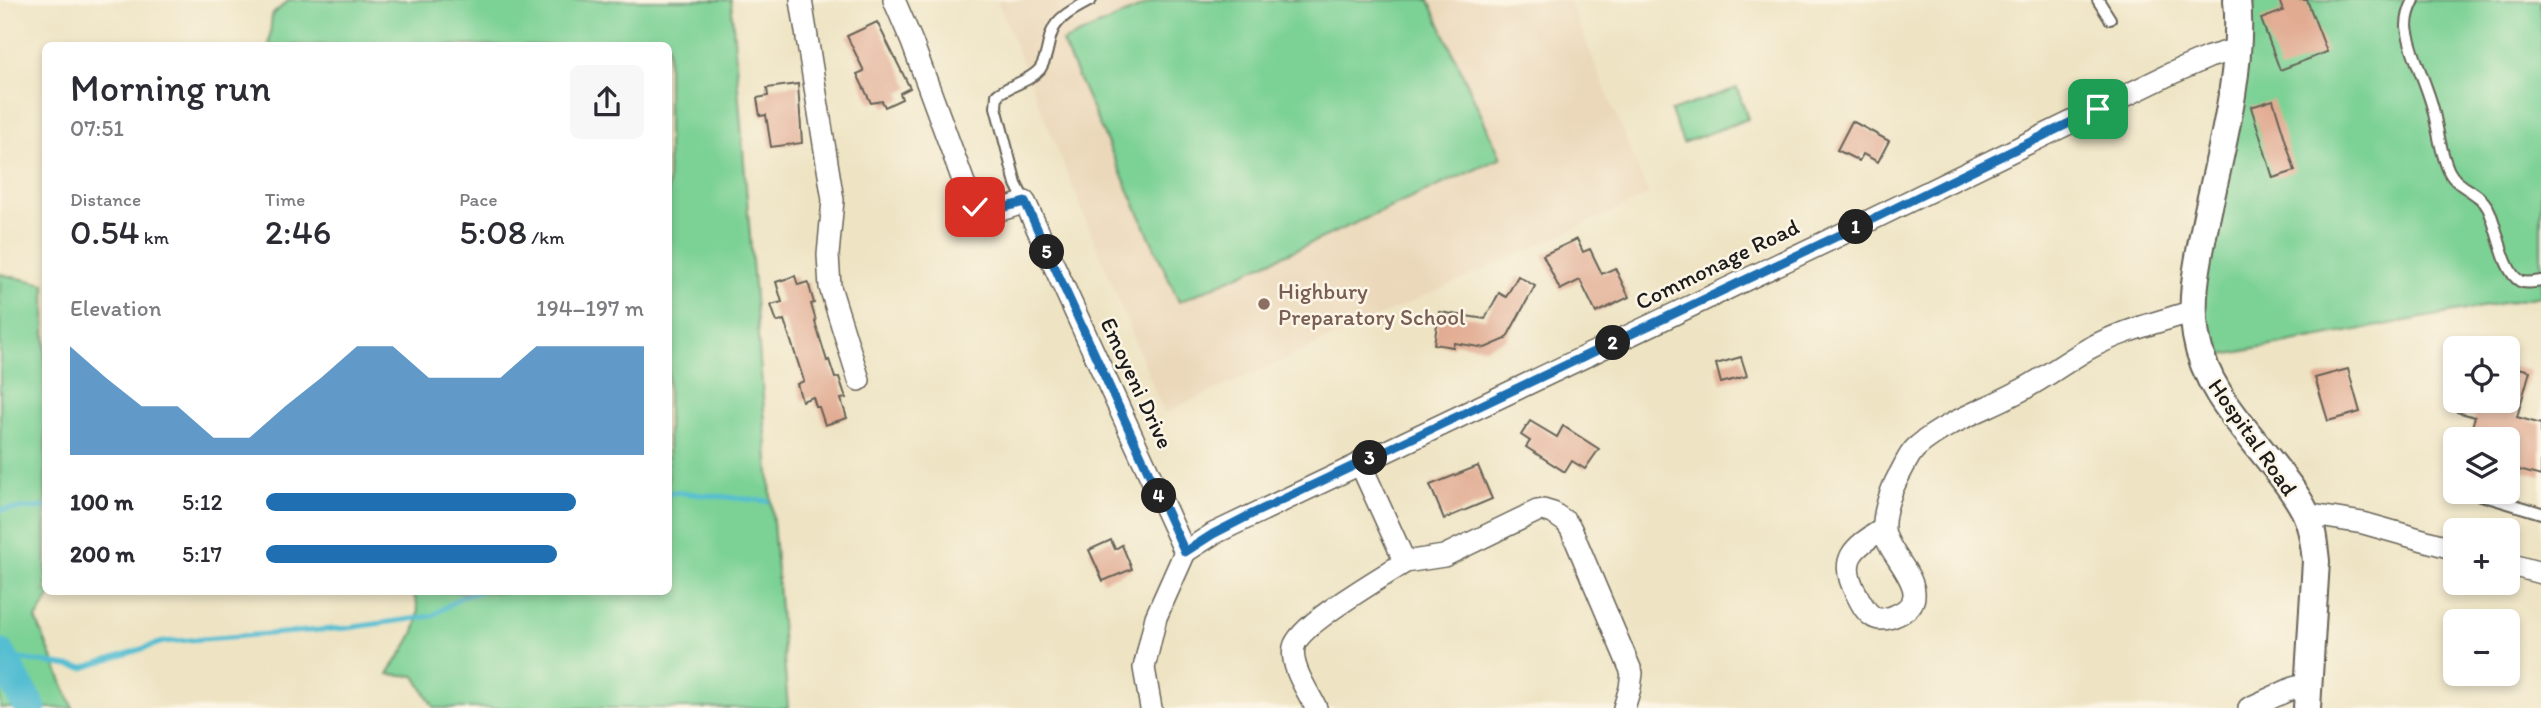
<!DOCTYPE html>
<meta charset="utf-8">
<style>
:root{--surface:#fff;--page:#f7f7f7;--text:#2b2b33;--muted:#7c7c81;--accent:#1f6fb2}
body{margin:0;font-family:Itim,sans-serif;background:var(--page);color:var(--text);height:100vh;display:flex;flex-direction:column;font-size:26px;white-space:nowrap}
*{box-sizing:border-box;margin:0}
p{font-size:23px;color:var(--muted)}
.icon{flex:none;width:38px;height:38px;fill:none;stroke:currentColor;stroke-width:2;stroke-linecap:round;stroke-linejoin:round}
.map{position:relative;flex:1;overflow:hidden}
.drawer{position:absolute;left:42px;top:42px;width:630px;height:553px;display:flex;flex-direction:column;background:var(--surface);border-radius:10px;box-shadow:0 4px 10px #0003}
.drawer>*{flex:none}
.fabs{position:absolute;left:2443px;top:336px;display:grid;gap:14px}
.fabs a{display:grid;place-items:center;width:77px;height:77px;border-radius:10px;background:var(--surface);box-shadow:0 4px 10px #0003;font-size:35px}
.pin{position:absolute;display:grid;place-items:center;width:60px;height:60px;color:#fff;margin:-30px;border-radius:14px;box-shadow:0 4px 10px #0006}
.km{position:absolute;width:35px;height:35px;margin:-18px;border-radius:50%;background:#222;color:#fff;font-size:19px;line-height:35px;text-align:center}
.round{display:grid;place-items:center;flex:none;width:74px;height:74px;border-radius:10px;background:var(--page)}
.summary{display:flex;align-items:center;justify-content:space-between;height:119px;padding:0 28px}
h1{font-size:38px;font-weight:600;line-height:52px}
.figures{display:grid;grid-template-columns:repeat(3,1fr);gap:10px;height:119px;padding:7px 28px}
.figures div{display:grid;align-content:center}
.figures b{font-size:35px;font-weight:600}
.figures small{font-size:19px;font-weight:400}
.figures p{font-size:19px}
.chart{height:196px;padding:14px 28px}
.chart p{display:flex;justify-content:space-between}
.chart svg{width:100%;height:126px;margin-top:7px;fill:var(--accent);opacity:.7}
ul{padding:0 28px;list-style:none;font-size:23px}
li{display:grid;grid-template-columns:112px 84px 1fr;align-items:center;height:52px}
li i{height:18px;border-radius:9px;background:var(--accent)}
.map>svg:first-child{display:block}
.built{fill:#ebd8ba}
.green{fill:#7cd195;stroke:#4c7658;stroke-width:2}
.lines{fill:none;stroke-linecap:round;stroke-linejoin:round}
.stream{stroke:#55bed2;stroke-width:5}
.river{stroke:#55bed2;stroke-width:32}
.building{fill:#e1ab92}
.service-casing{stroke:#666257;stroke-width:14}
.minor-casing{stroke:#666257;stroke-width:24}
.tertiary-casing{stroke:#666257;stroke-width:30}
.service{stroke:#fff;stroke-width:10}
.minor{stroke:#fff;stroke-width:21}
.tertiary{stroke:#fff;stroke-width:26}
.route-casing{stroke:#fff;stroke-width:14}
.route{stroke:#1f6fb2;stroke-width:9}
.education-dot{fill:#8d6e63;stroke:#fcf5e5;stroke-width:2.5}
.labels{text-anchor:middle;stroke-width:5;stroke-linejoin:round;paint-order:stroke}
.street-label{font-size:23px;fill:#1c1c1c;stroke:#fcf5e5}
.education-label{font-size:23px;fill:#785e54;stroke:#fcf5e5;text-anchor:start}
</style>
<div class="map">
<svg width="2541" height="708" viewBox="0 0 2541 708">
<rect width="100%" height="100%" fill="#fcf5e5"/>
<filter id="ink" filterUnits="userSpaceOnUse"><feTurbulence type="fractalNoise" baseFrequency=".0143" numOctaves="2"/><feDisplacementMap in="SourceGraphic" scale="14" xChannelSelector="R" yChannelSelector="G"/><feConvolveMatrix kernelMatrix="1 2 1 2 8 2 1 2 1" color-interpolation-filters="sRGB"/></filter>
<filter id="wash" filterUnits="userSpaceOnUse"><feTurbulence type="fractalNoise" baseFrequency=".00686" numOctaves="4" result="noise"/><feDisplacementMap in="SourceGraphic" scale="28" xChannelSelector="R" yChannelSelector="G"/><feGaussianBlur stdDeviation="1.57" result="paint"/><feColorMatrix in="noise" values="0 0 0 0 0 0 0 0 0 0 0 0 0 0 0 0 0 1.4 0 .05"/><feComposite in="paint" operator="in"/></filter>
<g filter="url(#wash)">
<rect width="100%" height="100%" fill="#eee4c4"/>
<path class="built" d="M997 0H1569L1649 195 1164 413Z"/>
<g class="green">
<path d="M289 0H731L788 708H434L415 676 388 674C404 648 430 622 412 592H668V46L269 45 272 15Z"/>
<path d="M1156 0H1429L1501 158 1179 302 1062 42Z"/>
<path d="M2237 0H2541V296L2201 359 2196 333Z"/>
<path d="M1737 88 1748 119 1683 143 1671 111Z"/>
<path d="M0 274 45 284 46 592H53L36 619 73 708H0Z"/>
</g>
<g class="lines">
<g class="stream">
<path d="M668 495 673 492 768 501"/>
<path d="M0 510 46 507"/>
<path d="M0 656 83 668 163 642 347 628 432 616 463 596 479 592"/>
</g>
<path class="river" d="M0 655 30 708"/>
</g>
<g id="blocks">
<g class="building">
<path d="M2279 0H2307L2327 52 2280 70 2261 19 2283 11Z"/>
<path d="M877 22 910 88 900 93 902 99 885 107 882 101 871 103 857 74 864 71 847 36Z"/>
<path d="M798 84 802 143 771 147 766 115 760 116 757 98 768 96 767 88Z"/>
<path d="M2273 100 2295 171 2273 178 2251 107Z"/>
<path d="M1852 121 1889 141 1878 162 1863 154 1859 161 1837 150Z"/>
<path d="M1577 239 1583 252 1590 249 1602 274 1615 268 1629 297 1596 313 1580 280 1560 290 1543 255Z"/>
<path d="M795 276 798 285 808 282 814 303 811 304 816 321 815 322 827 361 829 360 835 378 839 377 846 398 841 399 847 418 825 425 819 407H816L813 397 802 401 797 384 804 381 784 320 777 322 771 305 782 302 776 282Z"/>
<path d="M1518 276 1535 286 1506 339 1485 348 1454 343 1453 347 1434 344 1439 312 1485 319 1499 293 1506 297Z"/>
<path d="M1741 357 1747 376 1721 383 1716 364Z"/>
<path d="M2508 365 2530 371 2517 417 2541 424V476L2508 467V439H2468L2475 417 2457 412 2460 401H2508Z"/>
<path d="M2348 369 2360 412 2328 421 2315 378Z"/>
<path d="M1530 421 1557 437 1563 426 1599 449 1585 469 1572 461 1565 472 1526 447 1530 441 1521 435Z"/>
<path d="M1478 466 1492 499 1444 519 1430 485Z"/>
<path d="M1111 540 1115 549 1122 545 1132 569 1103 581 1089 550Z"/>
</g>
</g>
</g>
<g filter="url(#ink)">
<use href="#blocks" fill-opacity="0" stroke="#666257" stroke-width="2"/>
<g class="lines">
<g class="service-casing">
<g id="service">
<path d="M2098 0 2110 19"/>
<path d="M2414 0C2410 8 2407 17 2407 26 2409 50 2427 84 2433 109 2438 129 2440 152 2449 171 2457 188 2479 191 2488 208 2497 225 2503 272 2520 281 2526 284 2534 282 2541 281"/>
<path d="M1025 202 1016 184 996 107 997 95C1009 85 1029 82 1040 69 1048 57 1047 44 1052 32 1057 17 1078 7 1091 0"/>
<path d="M2451 486 2455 487"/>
<path d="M2471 492 2541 513"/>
</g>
</g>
<g class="minor-casing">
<g id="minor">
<path d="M801 0 833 200 828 255 830 287 859 380"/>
<path d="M894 0 912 42 971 202C986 219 1007 208 1025 202L1185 552"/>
<path d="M1360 463 1405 562 1444 556 1537 511 1543 510 1553 513 1566 522 1571 529 1632 673 1630 688 1624 708"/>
<path d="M2306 514 2363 523 2455 549"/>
<path d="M1883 529C1853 548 1837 559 1857 595 1861 603 1865 611 1872 616 1878 621 1886 619 1892 617 1946 597 1884 556 1884 528 1883 513 1891 490 1898 477 1904 467 1909 453 1918 446 1946 422 1984 410 2016 393 2042 380 2064 363 2088 349 2120 331 2159 322 2193 311"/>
<path d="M2508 564 2541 573"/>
<path d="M1151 708 1144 668 1156 617 1185 552 1213 534 1844 233 2170 74 2209 57 2237 49"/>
<path d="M1316 708C1308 691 1290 667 1294 647 1299 624 1383 577 1405 562"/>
<path d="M2249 708 2293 688 2309 684"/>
</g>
</g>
<g class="tertiary-casing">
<path id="tertiary" d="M2237 0C2244 66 2220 155 2206 220 2199 258 2189 297 2196 336 2205 391 2248 431 2280 474 2290 487 2300 500 2306 514 2313 529 2314 545 2316 561L2307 708"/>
</g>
<use href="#service" class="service"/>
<use href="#minor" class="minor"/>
<use href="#tertiary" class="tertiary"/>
</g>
</g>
<g class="lines" filter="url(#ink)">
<g class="route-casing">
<path id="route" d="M975 207 989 211 1025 202 1185 552 1213 534 1252 514 1844 233 2098 109"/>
</g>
<use href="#route" class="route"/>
</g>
<circle class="education-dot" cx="1264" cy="304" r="7"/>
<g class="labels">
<g class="street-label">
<text transform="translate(1717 264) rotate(-26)" y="8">Commonage Road</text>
<text transform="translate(1137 383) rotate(65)" y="8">Emoyeni Drive</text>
<text transform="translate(2253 437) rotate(55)" y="8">Hospital Road</text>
</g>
<g class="education-label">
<text x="1278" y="299">Highbury<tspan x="1278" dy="26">Preparatory School</tspan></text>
</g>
</g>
</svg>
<div class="fabs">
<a><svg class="icon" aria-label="locate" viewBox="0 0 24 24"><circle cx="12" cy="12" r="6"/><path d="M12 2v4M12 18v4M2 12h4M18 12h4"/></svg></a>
<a><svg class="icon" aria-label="layers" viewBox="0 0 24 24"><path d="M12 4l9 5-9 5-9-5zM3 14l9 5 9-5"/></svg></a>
<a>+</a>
<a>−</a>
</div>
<div class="pin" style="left:2098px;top:109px;background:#1e9e55"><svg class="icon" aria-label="arrive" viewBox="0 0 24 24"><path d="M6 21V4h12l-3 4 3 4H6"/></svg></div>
<div class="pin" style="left:975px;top:207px;background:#d93025"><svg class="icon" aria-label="check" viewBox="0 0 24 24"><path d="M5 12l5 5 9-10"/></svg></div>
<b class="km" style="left:1856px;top:227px">1</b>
<b class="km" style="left:1613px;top:343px">2</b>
<b class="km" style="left:1370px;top:458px">3</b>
<b class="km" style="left:1159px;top:496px">4</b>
<b class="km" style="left:1047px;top:252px">5</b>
<section class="drawer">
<div class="summary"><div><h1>Morning run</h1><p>07:51</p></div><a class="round"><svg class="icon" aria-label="share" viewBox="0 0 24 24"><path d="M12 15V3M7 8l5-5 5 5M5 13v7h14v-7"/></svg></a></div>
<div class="figures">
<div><p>Distance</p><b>0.54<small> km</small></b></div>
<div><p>Time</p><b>2:46</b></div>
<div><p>Pace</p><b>5:08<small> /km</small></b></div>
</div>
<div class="chart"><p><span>Elevation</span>194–197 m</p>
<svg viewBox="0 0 160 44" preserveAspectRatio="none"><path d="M0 44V6L10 17L20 27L30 27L40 38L50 38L60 27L70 17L80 6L90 6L100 17L110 17L120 17L130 6L140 6L150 6L160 6V44z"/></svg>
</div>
<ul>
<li><b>100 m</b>5:12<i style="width:82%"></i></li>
<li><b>200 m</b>5:17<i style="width:77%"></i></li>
</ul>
</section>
</div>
